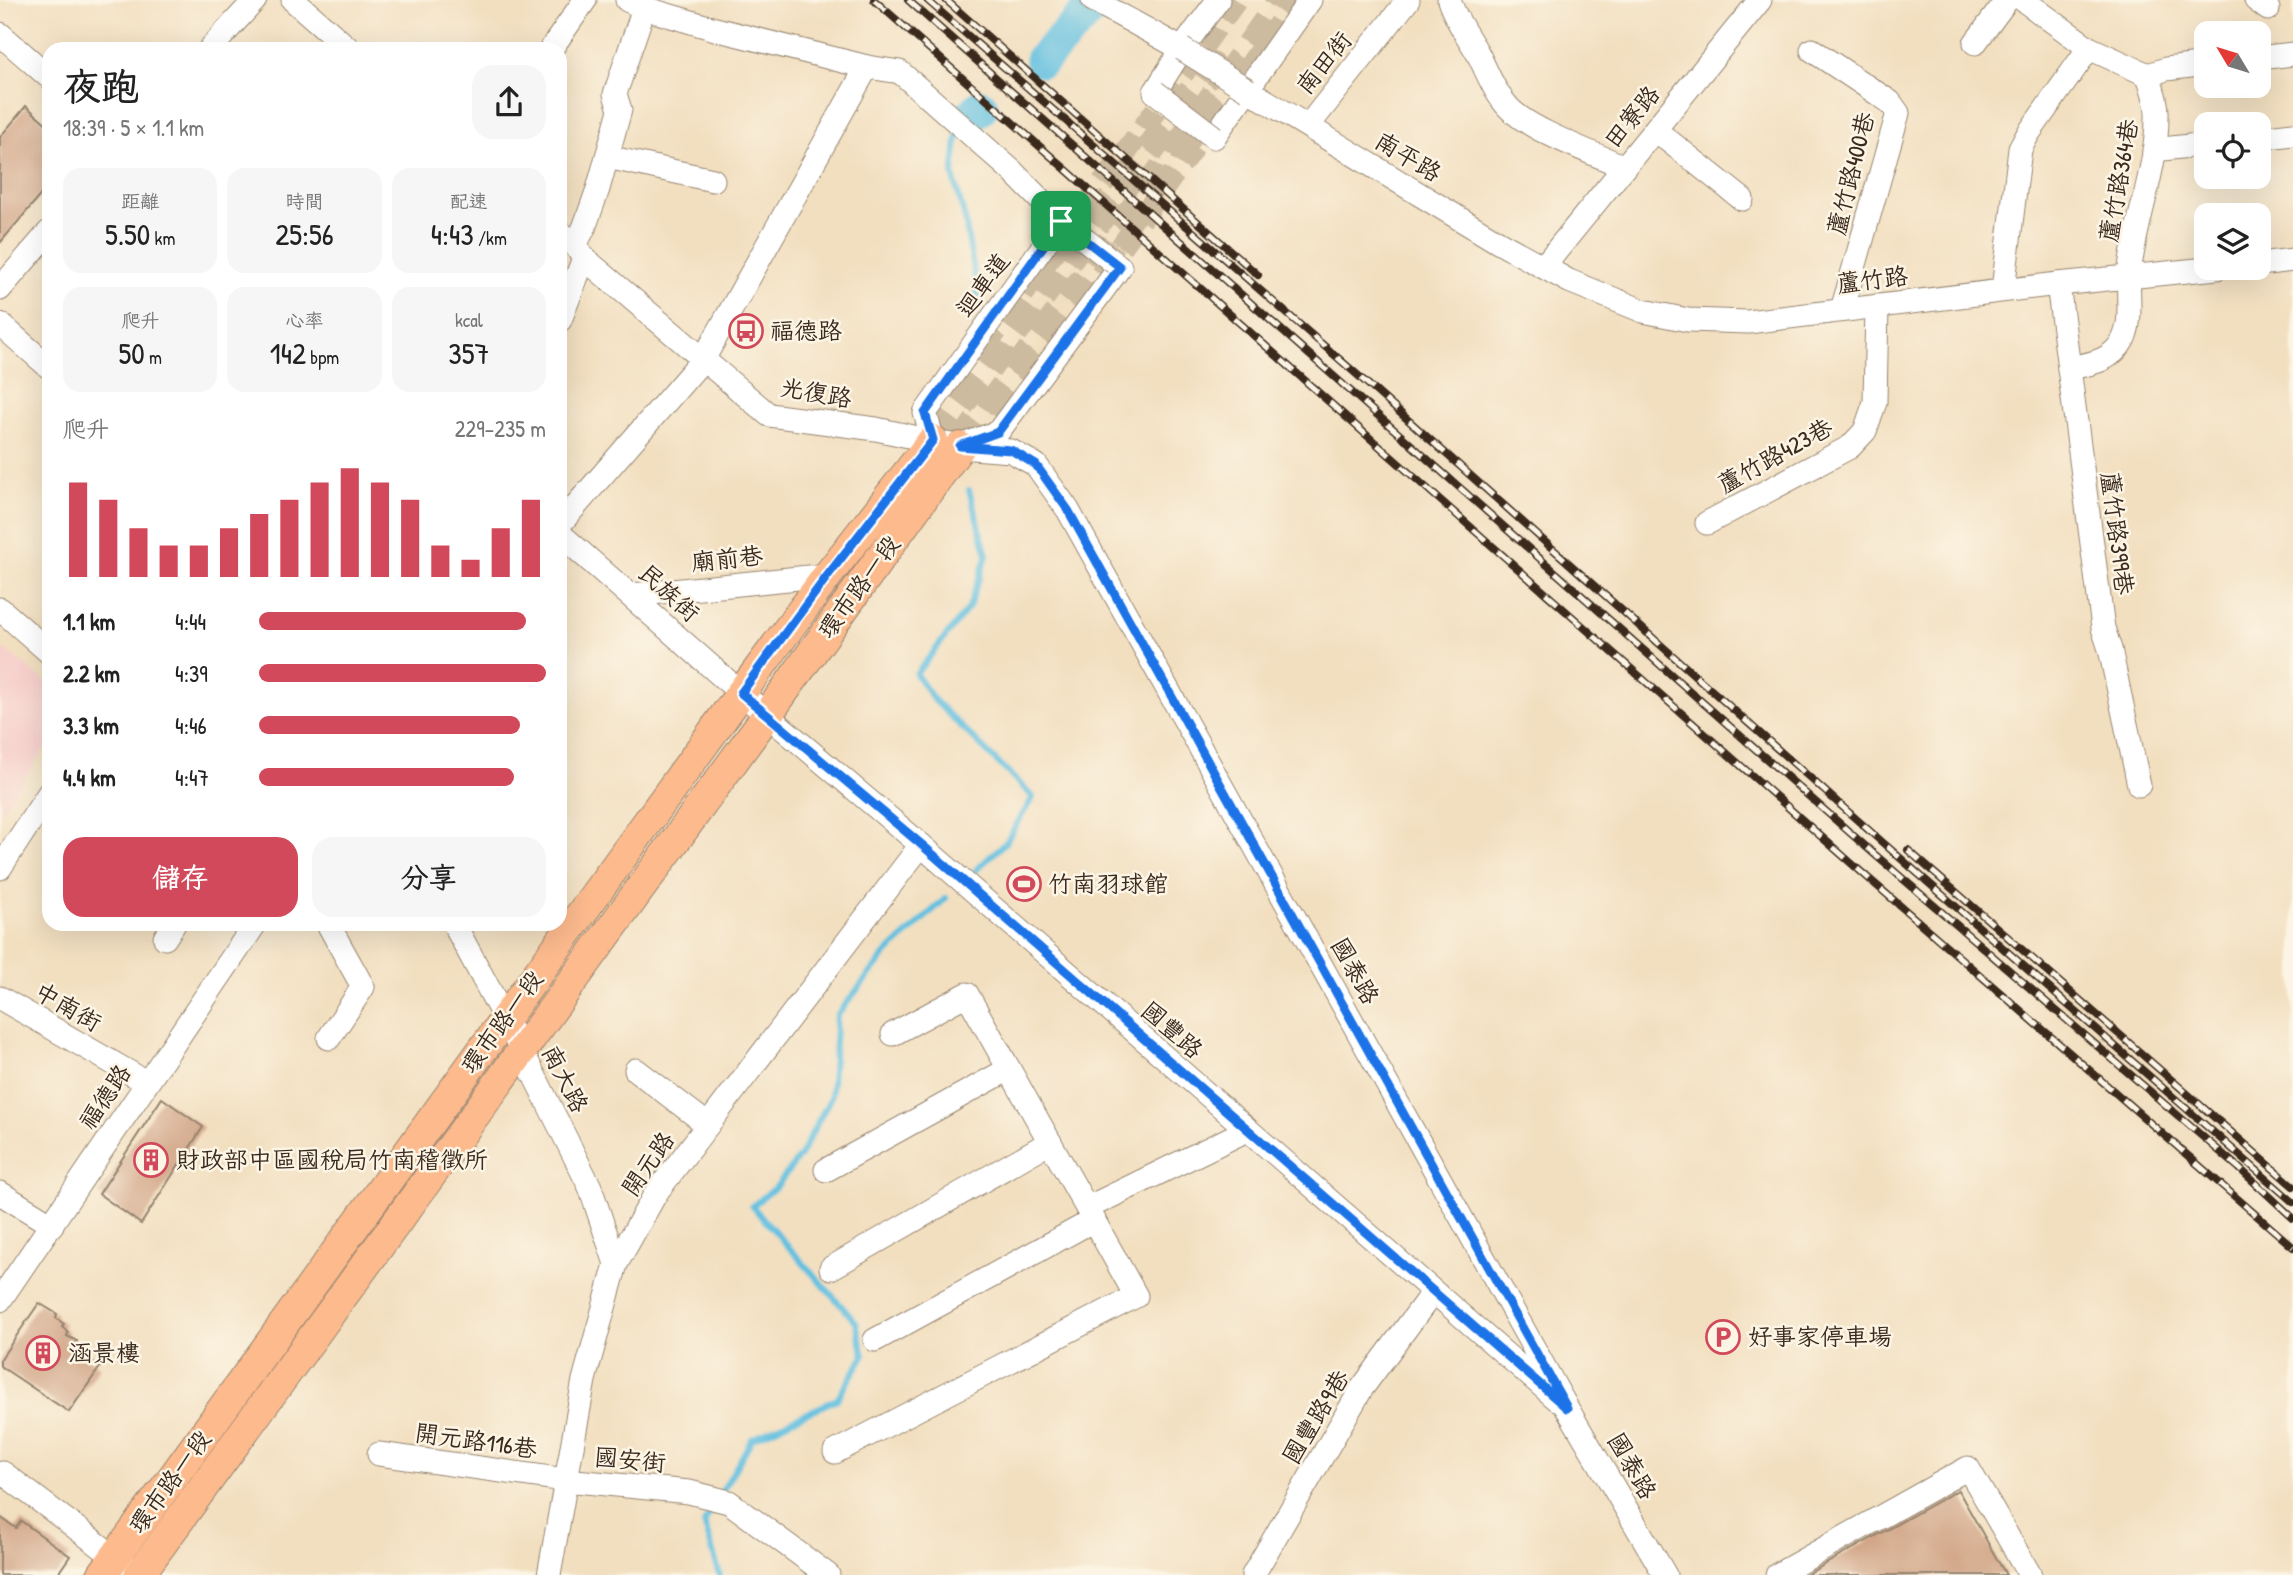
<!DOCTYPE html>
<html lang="zh-TW">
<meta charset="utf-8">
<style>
:root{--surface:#fff;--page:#f6f6f6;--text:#222;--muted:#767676;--accent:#d1495b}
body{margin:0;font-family:"Patrick Hand","LXGW WenKai TC",sans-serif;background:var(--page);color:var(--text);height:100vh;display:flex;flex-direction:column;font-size:26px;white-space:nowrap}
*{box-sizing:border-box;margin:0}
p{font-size:23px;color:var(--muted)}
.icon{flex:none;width:38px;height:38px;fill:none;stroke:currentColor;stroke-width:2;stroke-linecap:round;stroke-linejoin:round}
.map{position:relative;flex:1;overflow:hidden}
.panel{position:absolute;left:42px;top:42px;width:525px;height:889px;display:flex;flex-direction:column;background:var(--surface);border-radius:21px;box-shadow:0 7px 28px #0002}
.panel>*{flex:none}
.needle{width:46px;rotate:308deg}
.fabs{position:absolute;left:2194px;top:21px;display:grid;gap:14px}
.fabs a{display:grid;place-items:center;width:77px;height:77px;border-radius:14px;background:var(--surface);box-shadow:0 7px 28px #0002;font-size:35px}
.pin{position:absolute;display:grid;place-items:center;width:60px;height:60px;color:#fff;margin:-30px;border-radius:14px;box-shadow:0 4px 10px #0006}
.round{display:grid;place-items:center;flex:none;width:74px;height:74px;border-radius:21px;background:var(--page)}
.headline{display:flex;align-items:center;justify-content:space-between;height:119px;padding:0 21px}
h1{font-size:38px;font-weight:600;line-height:52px}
.stats{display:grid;grid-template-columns:repeat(3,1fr);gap:10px;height:119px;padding:7px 21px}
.stats div{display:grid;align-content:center;border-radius:18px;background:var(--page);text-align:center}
.stats b{font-size:30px;font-weight:600}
.stats small{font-size:19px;font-weight:400}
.stats p{font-size:19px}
.chart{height:196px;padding:14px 21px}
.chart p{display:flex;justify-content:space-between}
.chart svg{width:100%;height:126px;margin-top:7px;stroke:var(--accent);stroke-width:6}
.cta{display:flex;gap:14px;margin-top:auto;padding:14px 21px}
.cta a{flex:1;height:80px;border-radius:21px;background:var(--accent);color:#fff;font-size:28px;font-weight:600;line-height:80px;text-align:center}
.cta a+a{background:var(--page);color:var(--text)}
ul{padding:0 21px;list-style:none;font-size:23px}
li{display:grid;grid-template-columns:112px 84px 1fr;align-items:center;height:52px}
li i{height:18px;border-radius:9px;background:var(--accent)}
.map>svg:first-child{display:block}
.built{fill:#f7d0cc}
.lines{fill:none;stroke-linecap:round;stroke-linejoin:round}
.stream{stroke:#62c0e0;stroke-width:6}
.river{stroke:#62c0e0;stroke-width:35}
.building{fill:#d2a687}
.minor-tunnel{stroke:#cdbba0;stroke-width:23;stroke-dasharray:23 11;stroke-linecap:butt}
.major-tunnel{stroke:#cdbba0;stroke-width:30;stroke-dasharray:30 15;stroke-linecap:butt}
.minor-casing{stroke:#96846f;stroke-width:25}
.major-casing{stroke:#96846f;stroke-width:32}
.minor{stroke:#fff;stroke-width:23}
.major{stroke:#fcba8d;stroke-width:30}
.rail-casing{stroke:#3b2a1e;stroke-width:8}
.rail{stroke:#fcf5e5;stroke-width:5;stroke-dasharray:16;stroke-linecap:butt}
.minor-bridge-casing{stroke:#96846f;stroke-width:25;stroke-linecap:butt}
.minor-bridge{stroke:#fff;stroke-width:23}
.route-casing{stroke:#fff;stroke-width:14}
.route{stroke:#1a73e8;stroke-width:9}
.labels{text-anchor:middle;stroke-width:5;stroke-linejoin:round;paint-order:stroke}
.street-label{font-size:24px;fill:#3b2a1e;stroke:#fcf5e5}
.poi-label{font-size:24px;fill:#3b2a1e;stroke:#fcf5e5;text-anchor:start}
</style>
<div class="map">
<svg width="2293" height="1575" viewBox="0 0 2293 1575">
<rect width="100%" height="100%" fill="#fcf5e5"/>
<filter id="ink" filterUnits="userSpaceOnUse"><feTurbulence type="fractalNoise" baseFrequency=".0143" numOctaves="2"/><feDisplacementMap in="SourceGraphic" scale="14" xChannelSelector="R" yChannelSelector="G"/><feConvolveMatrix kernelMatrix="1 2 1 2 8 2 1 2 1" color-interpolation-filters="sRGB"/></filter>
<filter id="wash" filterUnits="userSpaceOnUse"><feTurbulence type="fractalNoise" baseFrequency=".00686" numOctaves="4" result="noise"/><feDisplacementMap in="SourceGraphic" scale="28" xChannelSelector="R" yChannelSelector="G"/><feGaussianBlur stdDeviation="1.57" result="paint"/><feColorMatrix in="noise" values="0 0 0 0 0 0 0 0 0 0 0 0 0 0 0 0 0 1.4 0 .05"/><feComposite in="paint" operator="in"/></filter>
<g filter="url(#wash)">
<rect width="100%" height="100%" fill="#f2dfc0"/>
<path class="built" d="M0 646 49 684V742L0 814Z"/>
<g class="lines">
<g class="stream">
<path d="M958 132 953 174 965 219 978 298"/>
<path d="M969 490 987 555 969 607 916 674 933 699 1033 797 1006 842 976 870"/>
<path d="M720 1495 752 1439 837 1399 864 1356 856 1322 752 1206 776 1187 800 1156 831 1097 837 1015 886 954 946 898"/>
<path d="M715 1505 704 1523 720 1575"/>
</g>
<g class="river">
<path d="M1042 60 1086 14"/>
<path d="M969 118 981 107"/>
</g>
</g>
<g id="blocks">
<g class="building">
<path d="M26 106 49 126V185L0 243V137Z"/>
<path d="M162 1098 203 1127 141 1224 99 1194Z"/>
<path d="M39 1303 57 1314 56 1318 64 1324 62 1327 68 1332 67 1336 77 1341 72 1347 100 1367 69 1412 0 1366V1360Z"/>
<path d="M1958 1490 2006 1575H1806Z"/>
<path d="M0 1517 16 1528 21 1521 70 1556 57 1575H0Z"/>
</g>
</g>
</g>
<g filter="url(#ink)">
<use href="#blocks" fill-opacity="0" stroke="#96846f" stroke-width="2"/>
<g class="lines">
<g class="minor-tunnel">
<path d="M1247 70 1296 0"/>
<path d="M1101 275 1216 115"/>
<path d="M983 349 1236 0"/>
</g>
<g class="major-tunnel">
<path d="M933 440 1229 44"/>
<path d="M960 447 1084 281 1283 0"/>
</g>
<g class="minor-casing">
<g id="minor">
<path d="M293 0 349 49"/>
<path d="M627 0 644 8 715 29 867 67 900 72 1011 170 1061 221 925 413 933 440"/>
<path d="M1093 0 1182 49"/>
<path d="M1449 0C1455 19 1467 35 1477 52 1487 71 1494 92 1509 108 1531 131 1594 153 1624 167"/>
<path d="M2023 0 2089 48 2148 75C2152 89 2158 103 2157 117 2157 171 2134 223 2129 276 2127 296 2133 321 2123 340 2112 361 2090 364 2069 368"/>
<path d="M2256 0 2268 9"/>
<path d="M0 34 49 77"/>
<path d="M1975 43 2007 0"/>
<path d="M210 49 255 0"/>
<path d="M551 49 585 0"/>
<path d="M1812 50 1890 102 1898 113 1842 310"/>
<path d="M2259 58 2293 54"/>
<path d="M2148 75 2166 69 2207 64"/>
<path d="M1248 90 1498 242 1569 281 1643 311 1688 320 1748 322 2058 284 2217 268"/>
<path d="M1155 92 1182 49 1218 0"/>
<path d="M1308 126 1408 0"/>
<path d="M1655 130 1742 199"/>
<path d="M1214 137 1310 0"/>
<path d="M2259 138 2293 134"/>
<path d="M2154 150 2207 144"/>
<path d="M607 157 713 180"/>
<path d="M560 232 575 245 584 258 769 415 876 429 960 447 1011 451 1036 465 1068 510 1567 1408 1665 1575"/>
<path d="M575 245 584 228 598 189 620 110 615 94 644 8"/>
<path d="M2259 264 2293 260"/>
<path d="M1544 266 1760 0"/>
<path d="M2058 284 2103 628 2110 649 2139 785"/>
<path d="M0 289 49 232"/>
<path d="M2003 290 2020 149 2028 134 2089 48"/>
<path d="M560 320 584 258"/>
<path d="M0 324 49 367"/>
<path d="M966 444 998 432 1120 267"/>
<path d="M1707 523 1850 447 1865 431 1875 402 1877 306"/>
<path d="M560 524 704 358 867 67"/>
<path d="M560 534 741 693 921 845 1557 1399"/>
<path d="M632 595 828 575"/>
<path d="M0 609 49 652"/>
<path d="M0 868 49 793"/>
<path d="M328 924 363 987 329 1038"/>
<path d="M454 924 521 1049 590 1187 616 1264"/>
<path d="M165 938 174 924"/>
<path d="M0 998 146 1082"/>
<path d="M636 1070 708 1125"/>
<path d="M826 1170 1009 1069"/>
<path d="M0 1193 52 1225"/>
<path d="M1087 1208 1247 1130"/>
<path d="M831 1268 1050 1142"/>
<path d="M0 1300 255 924"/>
<path d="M875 1340 1094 1220"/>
<path d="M835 1452 1136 1296 967 994 893 1034"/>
<path d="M379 1454 565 1480 689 1492 729 1502 828 1575"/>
<path d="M3 1473 128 1567"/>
<path d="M549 1575 584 1380 616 1264 656 1193 921 845"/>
<path d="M1253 1575 1362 1388 1433 1292"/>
<path d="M1777 1575 1968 1468 2030 1575"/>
</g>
</g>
<g class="major-casing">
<g id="major">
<path d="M102 1575 741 693 828 575 933 440"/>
<path d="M139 1575 767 715 960 447"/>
</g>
</g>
<use href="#minor" class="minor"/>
<use href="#major" class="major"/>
<g class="rail-casing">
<g id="rail">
<path d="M874 0 1859 870 2293 1247"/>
<path d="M908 0 1873 853 2239 1168 2293 1218"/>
<path d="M927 0 1361 378 1882 842 2293 1202"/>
<path d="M946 0 1258 275"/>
<path d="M1908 850 2293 1186"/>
</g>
</g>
<use href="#rail" class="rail"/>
<g class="minor-bridge-casing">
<g id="minor-bridge">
<path d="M1182 49 1248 90"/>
<path d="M1155 92 1214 137"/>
<path d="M1061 221 1120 267"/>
</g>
</g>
<use href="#minor-bridge" class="minor-bridge"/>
</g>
</g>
<g class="lines" filter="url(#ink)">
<g class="route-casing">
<path id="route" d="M1061 221 1120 267 998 432 960 446 1011 450 1036 465 1068 510 1567 1408 922 845 741 693 828 575 933 440 925 413Z"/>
</g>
<use href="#route" class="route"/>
</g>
<defs>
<g id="bus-ring" transform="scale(1.75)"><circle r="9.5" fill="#fcf5e5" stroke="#d1495b" stroke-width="1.5"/><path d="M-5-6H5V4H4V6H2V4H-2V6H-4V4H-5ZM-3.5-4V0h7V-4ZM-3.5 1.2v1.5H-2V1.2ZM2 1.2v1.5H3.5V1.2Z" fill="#d1495b"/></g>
<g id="stadium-ring" transform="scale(1.75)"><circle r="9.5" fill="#fcf5e5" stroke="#d1495b" stroke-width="1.5"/><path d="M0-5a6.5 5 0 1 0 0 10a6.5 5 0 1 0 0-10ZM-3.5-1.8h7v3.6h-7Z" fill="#d1495b"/></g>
<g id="building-ring" transform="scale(1.75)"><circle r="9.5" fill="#fcf5e5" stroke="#d1495b" stroke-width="1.5"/><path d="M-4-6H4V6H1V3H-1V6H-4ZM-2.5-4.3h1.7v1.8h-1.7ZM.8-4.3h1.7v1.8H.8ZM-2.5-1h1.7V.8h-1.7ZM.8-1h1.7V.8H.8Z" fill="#d1495b"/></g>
<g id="parking-ring" transform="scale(1.75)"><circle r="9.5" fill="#fcf5e5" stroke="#d1495b" stroke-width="1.5"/><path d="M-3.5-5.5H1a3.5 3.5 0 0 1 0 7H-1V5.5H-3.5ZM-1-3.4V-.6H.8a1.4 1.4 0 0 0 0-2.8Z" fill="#d1495b"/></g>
</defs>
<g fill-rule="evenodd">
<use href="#bus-ring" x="746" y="331"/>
<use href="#stadium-ring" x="1024" y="884"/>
<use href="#building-ring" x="151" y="1160"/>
<use href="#parking-ring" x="1723" y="1337"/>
<use href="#building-ring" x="43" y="1353"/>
</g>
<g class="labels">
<g class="street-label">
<text transform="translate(1324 63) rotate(-51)" y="8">南田街</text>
<text transform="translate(1632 117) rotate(-51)" y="8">田寮路</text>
<text transform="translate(1408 157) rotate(31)" y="8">南平路</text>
<text transform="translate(1851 174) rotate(-76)" y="8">蘆竹路400巷</text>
<text transform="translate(2119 181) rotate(-80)" y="8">蘆竹路364巷</text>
<text transform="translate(1872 280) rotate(-7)" y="8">蘆竹路</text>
<text transform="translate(983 285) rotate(-54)" y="8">迴車道</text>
<text transform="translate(816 393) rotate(10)" y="8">光復路</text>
<text transform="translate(1775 456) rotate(-29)" y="8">蘆竹路423巷</text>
<text transform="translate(2117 533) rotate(83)" y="8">蘆竹路399巷</text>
<text transform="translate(727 559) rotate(-6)" y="8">廟前巷</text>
<text transform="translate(859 587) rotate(-54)" y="8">環市路一段</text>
<text transform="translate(669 593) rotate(42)" y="8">民族街</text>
<text transform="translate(1355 971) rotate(61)" y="8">國泰路</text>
<text transform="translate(68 1007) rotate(30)" y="8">中南街</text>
<text transform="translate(502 1022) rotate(-54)" y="8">環市路一段</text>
<text transform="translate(1172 1030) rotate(41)" y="8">國豐路</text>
<text transform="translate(565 1079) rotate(63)" y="8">南大路</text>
<text transform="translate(105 1097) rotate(-56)" y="8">福德路</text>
<text transform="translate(648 1164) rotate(-55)" y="8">開元路</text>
<text transform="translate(1316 1417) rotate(-59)" y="8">國豐路9巷</text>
<text transform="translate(476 1441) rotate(8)" y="8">開元路116巷</text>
<text transform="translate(630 1460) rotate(5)" y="8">國安街</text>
<text transform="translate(1632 1466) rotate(60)" y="8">國泰路</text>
<text transform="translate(170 1482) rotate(-54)" y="8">環市路一段</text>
</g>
<g class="poi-label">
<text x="770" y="339">福德路</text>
<text x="1048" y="892">竹南羽球館</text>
<text x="176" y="1168">財政部中區國稅局竹南稽徵所</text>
<text x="1748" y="1345">好事家停車場</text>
<text x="68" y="1361">涵景樓</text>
</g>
</g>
</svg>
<div class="fabs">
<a><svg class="needle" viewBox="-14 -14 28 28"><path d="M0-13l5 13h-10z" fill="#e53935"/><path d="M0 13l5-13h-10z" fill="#767676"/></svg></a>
<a><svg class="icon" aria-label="locate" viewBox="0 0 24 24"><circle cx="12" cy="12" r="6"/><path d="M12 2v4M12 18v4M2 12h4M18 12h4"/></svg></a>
<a><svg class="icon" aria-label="layers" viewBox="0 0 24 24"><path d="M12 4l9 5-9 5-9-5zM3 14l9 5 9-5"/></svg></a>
</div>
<div class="pin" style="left:1061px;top:221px;background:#1e9e55"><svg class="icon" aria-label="arrive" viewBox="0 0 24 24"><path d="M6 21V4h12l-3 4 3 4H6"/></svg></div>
<section class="panel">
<div class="headline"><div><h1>夜跑</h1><p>18:39 · 5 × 1.1 km</p></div><a class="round"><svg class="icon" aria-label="share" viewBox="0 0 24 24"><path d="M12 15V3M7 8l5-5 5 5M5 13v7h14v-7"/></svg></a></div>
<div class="stats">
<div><p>距離</p><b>5.50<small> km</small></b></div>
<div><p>時間</p><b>25:56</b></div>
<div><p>配速</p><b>4:43<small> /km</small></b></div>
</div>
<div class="stats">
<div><p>爬升</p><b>50<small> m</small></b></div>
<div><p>心率</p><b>142<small> bpm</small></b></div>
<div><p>kcal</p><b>357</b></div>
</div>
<div class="chart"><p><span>爬升</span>229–235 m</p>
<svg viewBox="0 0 160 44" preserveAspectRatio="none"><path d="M5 44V11M15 44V17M25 44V27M35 44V33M45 44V33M55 44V27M65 44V22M75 44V17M85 44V11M95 44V6M105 44V11M115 44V17M125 44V33M135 44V38M145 44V27M155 44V17"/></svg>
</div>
<ul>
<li><b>1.1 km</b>4:44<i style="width:93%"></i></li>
<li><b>2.2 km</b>4:39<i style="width:100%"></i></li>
<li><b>3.3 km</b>4:46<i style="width:91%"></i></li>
<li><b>4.4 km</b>4:47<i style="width:89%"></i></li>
</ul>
<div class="cta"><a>儲存</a><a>分享</a></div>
</section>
</div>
